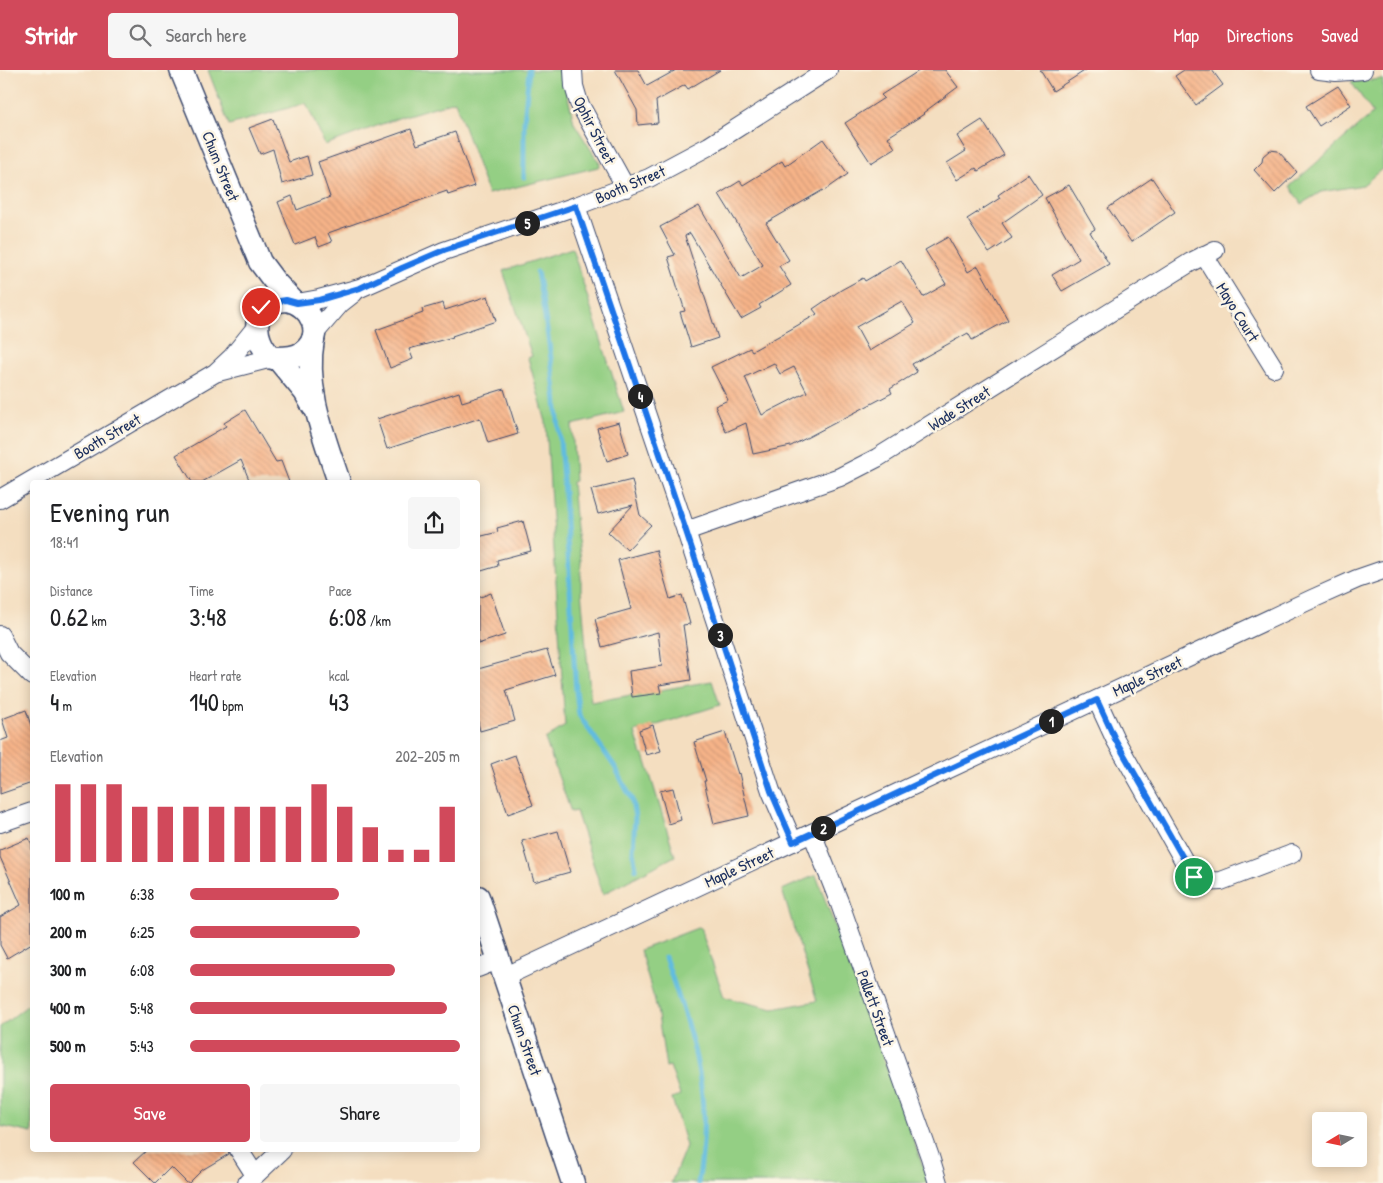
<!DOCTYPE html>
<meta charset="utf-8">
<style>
:root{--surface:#fff;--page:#f6f6f6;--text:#202124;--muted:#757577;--accent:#d1495b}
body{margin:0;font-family:"Patrick Hand",sans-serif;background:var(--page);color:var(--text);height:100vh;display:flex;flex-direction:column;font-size:19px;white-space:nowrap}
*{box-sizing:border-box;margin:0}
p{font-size:16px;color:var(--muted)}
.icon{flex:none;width:28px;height:28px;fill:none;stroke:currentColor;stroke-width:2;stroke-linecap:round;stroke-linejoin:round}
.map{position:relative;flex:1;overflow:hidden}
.panel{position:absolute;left:30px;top:410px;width:450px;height:672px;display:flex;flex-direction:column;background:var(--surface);border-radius:5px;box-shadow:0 2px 12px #0003}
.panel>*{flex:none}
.needle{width:32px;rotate:260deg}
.controls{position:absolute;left:1312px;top:1042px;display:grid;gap:10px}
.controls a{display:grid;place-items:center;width:55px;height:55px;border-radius:5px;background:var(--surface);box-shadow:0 2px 12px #0003;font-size:25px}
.pin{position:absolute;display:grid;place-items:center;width:42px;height:42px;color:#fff;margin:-21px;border:2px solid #fff;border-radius:50%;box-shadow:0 1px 5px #0007}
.km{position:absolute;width:25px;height:25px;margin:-12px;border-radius:50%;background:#222;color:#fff;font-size:14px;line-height:25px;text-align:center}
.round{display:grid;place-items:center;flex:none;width:52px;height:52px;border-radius:5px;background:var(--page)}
.overview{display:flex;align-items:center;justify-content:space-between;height:85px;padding:0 20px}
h1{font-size:28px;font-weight:600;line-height:38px}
.stats{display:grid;grid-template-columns:repeat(3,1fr);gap:8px;height:85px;padding:5px 20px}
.stats div{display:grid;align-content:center}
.stats b{font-size:25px;font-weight:600}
.stats small{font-size:14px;font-weight:400}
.stats p{font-size:14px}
.chart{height:140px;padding:10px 20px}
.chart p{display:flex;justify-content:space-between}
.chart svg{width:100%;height:90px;margin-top:5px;stroke:var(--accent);stroke-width:6}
.primary-button{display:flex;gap:10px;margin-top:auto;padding:10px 20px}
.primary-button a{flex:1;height:58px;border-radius:5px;background:var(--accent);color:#fff;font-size:20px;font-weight:600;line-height:58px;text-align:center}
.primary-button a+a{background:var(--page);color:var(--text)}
ul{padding:0 20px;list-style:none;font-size:16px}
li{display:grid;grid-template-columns:80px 60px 1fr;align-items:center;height:38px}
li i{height:12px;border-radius:6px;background:var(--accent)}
header{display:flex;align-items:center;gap:30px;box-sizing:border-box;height:70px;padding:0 25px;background:var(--accent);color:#fff}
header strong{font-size:24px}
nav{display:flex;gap:28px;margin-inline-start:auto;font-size:18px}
.search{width:350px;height:45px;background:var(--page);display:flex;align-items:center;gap:12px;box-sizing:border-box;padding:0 18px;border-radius:5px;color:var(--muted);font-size:19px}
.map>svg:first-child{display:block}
.green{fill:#94cf84;stroke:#587f71}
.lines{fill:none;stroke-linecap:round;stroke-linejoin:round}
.stream{stroke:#61bcdf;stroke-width:5}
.building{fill:url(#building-back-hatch);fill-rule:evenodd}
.minor-casing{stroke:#3c496d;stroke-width:20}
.tertiary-casing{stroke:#3c496d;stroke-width:25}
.minor{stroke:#fff;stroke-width:18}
.tertiary{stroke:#fff;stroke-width:22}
.route-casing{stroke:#fff;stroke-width:10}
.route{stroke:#1a73e8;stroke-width:6}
.labels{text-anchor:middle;stroke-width:5;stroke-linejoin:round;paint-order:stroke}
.street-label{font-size:16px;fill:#1b2f5e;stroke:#fcf5e5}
</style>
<header>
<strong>Stridr</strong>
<div class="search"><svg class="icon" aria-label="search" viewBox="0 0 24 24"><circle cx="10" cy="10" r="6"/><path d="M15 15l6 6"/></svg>Search here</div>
<nav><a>Map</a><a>Directions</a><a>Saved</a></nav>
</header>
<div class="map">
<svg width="1383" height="1113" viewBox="0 0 1383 1113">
<defs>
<pattern id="building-back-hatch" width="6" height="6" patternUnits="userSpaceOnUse" patternTransform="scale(1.25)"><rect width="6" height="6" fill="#f6b388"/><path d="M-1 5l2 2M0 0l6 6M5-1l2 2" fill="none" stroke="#d29a78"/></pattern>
</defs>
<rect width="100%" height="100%" fill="#fcf5e5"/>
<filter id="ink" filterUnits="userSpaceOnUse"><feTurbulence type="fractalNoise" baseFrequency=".02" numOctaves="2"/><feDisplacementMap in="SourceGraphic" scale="10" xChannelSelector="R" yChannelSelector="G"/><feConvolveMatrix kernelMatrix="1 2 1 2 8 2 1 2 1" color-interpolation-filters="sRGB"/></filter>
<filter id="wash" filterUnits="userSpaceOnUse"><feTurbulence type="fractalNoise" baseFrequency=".0096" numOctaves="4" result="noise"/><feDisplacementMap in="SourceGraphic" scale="20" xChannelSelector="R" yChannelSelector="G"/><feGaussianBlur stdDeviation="1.12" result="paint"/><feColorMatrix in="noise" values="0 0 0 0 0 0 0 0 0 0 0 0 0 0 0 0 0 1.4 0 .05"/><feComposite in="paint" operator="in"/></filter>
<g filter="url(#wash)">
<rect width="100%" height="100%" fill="#f4dec0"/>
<g class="green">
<path d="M208 0H563L565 14 574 53 600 94 598 97 488 124 455 31 401 47 325 75 306 33 229 55Z"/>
<path d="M1383 9V98L1363 115 1321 122 1301 134 1290 116 1373 43 1351 12Z"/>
<path d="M572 178 624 342 572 355 575 411 572 412 576 458 581 489V520L591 632 712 611 720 635 635 662 642 685H644L675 786 603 824 576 741 571 742 545 669 565 656 546 352 528 288 532 286 503 201Z"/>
<path d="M816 805 929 1113H671L686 1076 672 1028 680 1025 670 996 666 997 657 939 640 880 700 857 724 927 773 939 817 931 782 820Z"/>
<path d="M32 932V1063L0 1056V957Z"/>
</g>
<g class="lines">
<g class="stream">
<path d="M524 107V52L529 0"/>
<path d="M537 202C564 339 567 483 576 621L579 645 615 697 632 730 635 747 633 781 636 799"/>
<path d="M665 887C677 923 691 960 698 998 705 1035 705 1076 698 1113"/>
</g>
</g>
<g id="blocks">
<g class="building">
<path d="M615 0H638L647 16 676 0H720L688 19 685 15 656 31 658 53 638 55 637 40Z"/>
<path d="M920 0H945L958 17 923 43 924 44 888 67 895 78 871 93 845 53 884 28 881 25Z"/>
<path d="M1040 0H1086L1053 21Z"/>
<path d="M1184 0H1212L1223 15 1196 35 1175 6Z"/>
<path d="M1338 16 1351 35 1319 56 1306 36Z"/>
<path d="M273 49 289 92 307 86 312 105 282 114 273 79 260 84 249 58Z"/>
<path d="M982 50 1004 85 978 101 976 98 957 110 947 93 966 81 957 66Z"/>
<path d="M411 59 417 75 455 62 474 116 448 125 447 121 328 163 332 172 319 177 315 167 295 175 278 132 292 126 297 140 330 127 318 92Z"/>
<path d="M823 69 848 104 824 121 823 120 766 153 789 190 779 196 791 215 759 235 761 238 741 249 690 163 685 166 718 268 691 277 680 242 685 241 668 187 675 185 660 157 699 136 741 208 763 195 719 124 740 111 743 115 782 91 785 96Z"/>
<path d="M1270 80 1278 81 1297 102 1275 123 1254 100 1262 92 1263 86Z"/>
<path d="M1028 104 1042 125 1002 153 1012 168 989 183 967 149 1000 128 998 125Z"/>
<path d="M1152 108 1175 142 1131 172 1108 138Z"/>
<path d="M1069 115 1095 159 1090 162 1109 194 1062 221 1052 205 1079 189 1045 128Z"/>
<path d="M948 167 968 202 978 196 1008 250 972 270 968 263 912 294 917 302 890 319 892 323 791 376 753 384 746 353 726 362 715 336 728 330 711 297 750 278 752 281 793 258 817 244 813 239 841 220 863 208 865 211 901 190 923 227 946 214 925 180ZM902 231 915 253 869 281 856 257ZM774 293 780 304 794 297 807 322 762 345 745 307Z"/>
<path d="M488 226 496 251 452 266 453 267 409 279 413 289 390 298 376 260 423 243 422 239 443 233 445 240Z"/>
<path d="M504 319 518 364 488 373 480 348 387 379 377 349 459 322 462 332Z"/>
<path d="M245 340 276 392 281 391 289 412H250L241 390 202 412H192L176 385 226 356 224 353Z"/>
<path d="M619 352 628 384 607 391 597 358Z"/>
<path d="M632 410 640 445 651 455 627 480 608 462 633 435 598 444 591 420Z"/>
<path d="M523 451 531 481 497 490 498 496 478 502V467L498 462 497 458Z"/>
<path d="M656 480 670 529 682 525 690 554 683 555 691 610 659 615 661 623 632 627 629 601 662 596 658 562 602 577 595 549 631 539 618 490Z"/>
<path d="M491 523 505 565 478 574V528Z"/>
<path d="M547 580 555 605 506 620 515 651 480 661 478 652V599Z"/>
<path d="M26 640 32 659V713L0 724V671L8 668 2 649Z"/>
<path d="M653 655 661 681 646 685 639 660Z"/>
<path d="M725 662 738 704 739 703 749 746 714 754 704 711H706L694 672Z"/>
<path d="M515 685 533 735 508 744 491 694Z"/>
<path d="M673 718 681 750 669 754 660 721Z"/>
<path d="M558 761 570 802 534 812 522 771Z"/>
<path d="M29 768 32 776V873L7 888 0 875V847L21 835 0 787V780Z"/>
<path d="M147 1080H228L229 1084 202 1100 189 1113H187L171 1097 155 1113 134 1092Z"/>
</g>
</g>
</g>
<g filter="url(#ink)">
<use href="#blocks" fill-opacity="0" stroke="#3c496d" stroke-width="1"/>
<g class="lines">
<g class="minor-casing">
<g id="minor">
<path d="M573 0 574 16 579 33 626 118"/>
<path d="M1319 0 1336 2 1363 0"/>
<path d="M576 136 686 461 771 721 793 772"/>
<path d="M1204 185 1274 298"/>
<path d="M297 233 319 229 360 218 444 181 576 136 649 108 709 76 828 0"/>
<path d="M314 264 340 234 354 223"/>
<path d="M218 302 272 288"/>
<path d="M0 429 215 303 232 287 257 256"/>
<path d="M686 461 840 407 877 388 1191 192 1215 180"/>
<path d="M0 565 9 583 32 606"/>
<path d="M1097 630 1115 669 1193 807 1202 812 1221 811 1292 784"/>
<path d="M0 753 32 742"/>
<path d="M812 763 840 834 930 1087 938 1113"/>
<path d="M478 898 498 890"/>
<path d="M504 907 1312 529 1357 509 1383 500"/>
<path d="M239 1080 255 1105"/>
<path d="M247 1113 282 1080"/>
</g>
</g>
<g class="tertiary-casing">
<g id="tertiary">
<path d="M181 0 260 192 275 212 293 231"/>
<path d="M286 230C312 234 326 266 302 283 293 289 282 288 272 288 250 267 251 233 286 230Z"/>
<path d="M313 269C304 319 324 366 339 412"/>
<path d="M277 288 305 322 313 336"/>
<path d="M478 827 573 1113"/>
</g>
</g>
<use href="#minor" class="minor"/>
<use href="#tertiary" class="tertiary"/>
</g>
</g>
<g class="lines" filter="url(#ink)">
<g class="route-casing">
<path id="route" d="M261 237 259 248 267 237 280 231 286 230 297 233 319 230 360 218 402 198 444 180 576 136 686 461 771 721 793 772 1097 630 1115 669 1194 807"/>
</g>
<use href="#route" class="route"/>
</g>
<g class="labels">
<g class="street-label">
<text transform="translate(595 60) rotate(63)" y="6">Ophir Street</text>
<text transform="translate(221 96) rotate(68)" y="6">Chum Street</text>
<text transform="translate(630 114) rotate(-23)" y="6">Booth Street</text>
<text transform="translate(1238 242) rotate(58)" y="6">Mayo Court</text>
<text transform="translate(959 338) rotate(-32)" y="6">Wade Street</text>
<text transform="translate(107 366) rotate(-30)" y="6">Booth Street</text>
<text transform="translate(1147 606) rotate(-25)" y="6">Maple Street</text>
<text transform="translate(739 797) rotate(-25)" y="6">Maple Street</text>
<text transform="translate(876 938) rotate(70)" y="6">Pallett Street</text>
<text transform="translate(525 970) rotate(71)" y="6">Chum Street</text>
</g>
</g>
</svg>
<div class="controls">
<a><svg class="needle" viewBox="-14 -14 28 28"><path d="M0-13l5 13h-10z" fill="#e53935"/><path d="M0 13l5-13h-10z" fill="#757577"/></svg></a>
</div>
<div class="pin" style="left:1194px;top:807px;background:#1e9e55"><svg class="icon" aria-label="arrive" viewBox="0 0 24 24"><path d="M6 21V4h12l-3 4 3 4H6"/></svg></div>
<div class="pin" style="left:261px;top:237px;background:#d93025"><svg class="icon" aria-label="check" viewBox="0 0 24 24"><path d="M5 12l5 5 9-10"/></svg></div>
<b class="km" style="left:1051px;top:651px">1</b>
<b class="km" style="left:823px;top:758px">2</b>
<b class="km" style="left:720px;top:565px">3</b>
<b class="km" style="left:640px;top:326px">4</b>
<b class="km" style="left:527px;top:153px">5</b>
<section class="panel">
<div class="overview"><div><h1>Evening run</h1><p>18:41</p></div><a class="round"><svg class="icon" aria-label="share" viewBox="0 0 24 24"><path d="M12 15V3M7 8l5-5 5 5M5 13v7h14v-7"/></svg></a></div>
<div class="stats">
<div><p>Distance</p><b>0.62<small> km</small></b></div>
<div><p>Time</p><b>3:48</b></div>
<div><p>Pace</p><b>6:08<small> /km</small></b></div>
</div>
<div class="stats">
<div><p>Elevation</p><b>4<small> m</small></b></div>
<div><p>Heart rate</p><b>140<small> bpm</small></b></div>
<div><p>kcal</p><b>43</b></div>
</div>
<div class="chart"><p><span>Elevation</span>202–205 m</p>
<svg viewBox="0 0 160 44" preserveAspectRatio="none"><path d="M5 44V6M15 44V6M25 44V6M35 44V17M45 44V17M55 44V17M65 44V17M75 44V17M85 44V17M95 44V17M105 44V6M115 44V17M125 44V27M135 44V38M145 44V38M155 44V17"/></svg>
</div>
<ul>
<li><b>100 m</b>6:38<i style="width:55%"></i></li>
<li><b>200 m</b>6:25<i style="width:63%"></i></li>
<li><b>300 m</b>6:08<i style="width:76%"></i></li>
<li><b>400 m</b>5:48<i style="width:95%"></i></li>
<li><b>500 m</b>5:43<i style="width:100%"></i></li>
</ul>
<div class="primary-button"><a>Save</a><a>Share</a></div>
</section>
</div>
